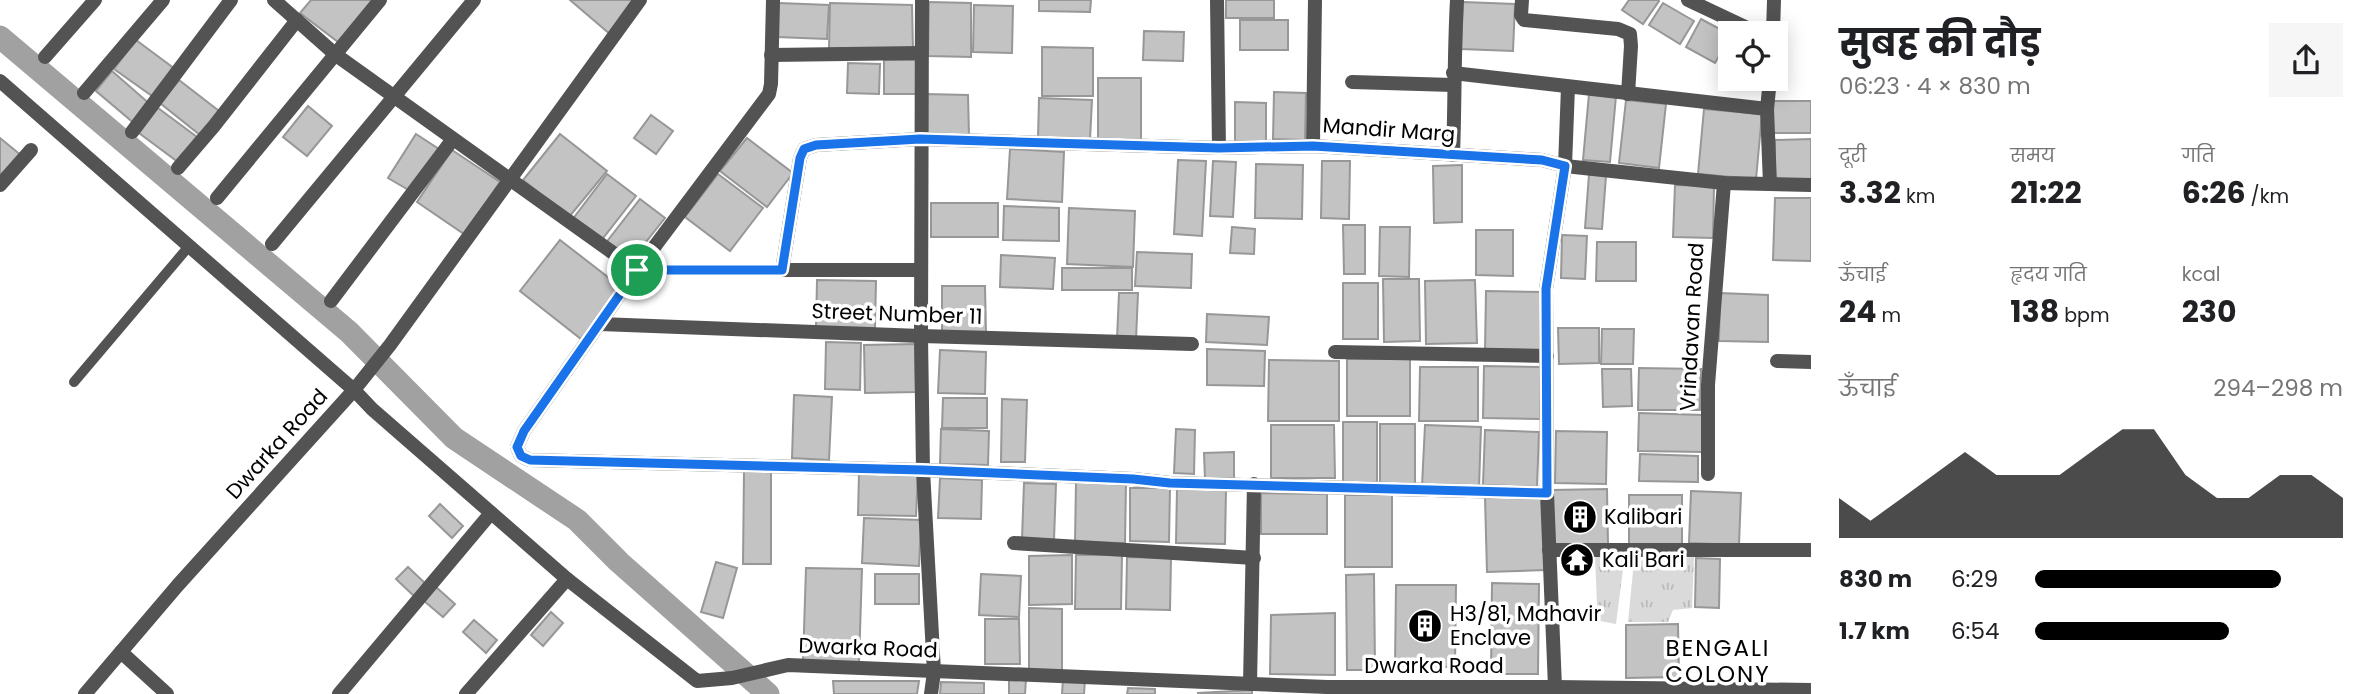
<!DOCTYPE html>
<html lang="hi">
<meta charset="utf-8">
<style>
:root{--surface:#fff;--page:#f6f6f6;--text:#202124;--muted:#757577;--accent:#000}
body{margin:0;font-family:Poppins,"Noto Sans Devanagari",sans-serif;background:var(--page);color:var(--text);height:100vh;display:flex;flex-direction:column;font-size:26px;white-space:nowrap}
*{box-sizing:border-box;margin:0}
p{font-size:23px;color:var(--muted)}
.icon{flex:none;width:38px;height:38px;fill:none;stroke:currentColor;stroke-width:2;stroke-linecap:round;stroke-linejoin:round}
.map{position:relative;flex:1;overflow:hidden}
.side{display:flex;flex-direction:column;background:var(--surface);width:560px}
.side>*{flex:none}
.controls{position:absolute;left:1718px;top:21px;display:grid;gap:14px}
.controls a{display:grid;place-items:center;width:70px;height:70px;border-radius:0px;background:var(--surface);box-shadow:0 4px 18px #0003;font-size:35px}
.pin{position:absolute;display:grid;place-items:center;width:60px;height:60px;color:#fff;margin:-30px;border:4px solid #fff;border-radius:50%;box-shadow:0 2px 7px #0007}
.round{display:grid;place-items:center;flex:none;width:74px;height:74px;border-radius:0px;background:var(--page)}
.headline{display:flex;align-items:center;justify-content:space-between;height:119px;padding:0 28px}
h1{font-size:38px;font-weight:700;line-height:52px}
.stats{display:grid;grid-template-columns:repeat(3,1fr);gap:10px;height:119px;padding:7px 28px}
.stats div{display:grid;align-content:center}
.stats b{font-size:30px;font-weight:700}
.stats small{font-size:19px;font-weight:400}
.stats p{font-size:19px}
.chart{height:196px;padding:14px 28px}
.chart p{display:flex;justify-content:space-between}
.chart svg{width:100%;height:126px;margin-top:7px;fill:var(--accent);opacity:.7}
ul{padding:0 28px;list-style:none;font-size:23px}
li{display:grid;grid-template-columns:112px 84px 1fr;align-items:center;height:52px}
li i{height:18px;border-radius:9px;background:var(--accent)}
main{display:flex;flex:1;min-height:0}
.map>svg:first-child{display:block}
.park{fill:url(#park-tufts)}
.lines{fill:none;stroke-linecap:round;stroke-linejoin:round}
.canal{stroke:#a1a1a1;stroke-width:23}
.building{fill:#c3c3c3;stroke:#979797;stroke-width:2}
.lane{stroke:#535353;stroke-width:10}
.street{stroke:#535353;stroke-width:14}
.route-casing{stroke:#fff;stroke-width:14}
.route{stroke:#1a73e8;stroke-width:9}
.labels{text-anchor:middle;stroke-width:7;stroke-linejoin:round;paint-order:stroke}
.street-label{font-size:21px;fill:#000;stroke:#fff}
.poi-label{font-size:21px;fill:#000;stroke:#fff;text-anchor:start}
.neighbourhood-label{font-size:23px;letter-spacing:2px;fill:#000;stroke:#fff}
</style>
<main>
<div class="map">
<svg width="1811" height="694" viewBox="0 0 1811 694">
<defs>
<pattern id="park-tufts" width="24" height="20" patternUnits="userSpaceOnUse" patternTransform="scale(1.75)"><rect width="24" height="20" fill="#dadada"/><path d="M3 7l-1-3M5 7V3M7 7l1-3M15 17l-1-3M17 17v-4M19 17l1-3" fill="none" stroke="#b9b9b9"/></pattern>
</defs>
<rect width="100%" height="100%" fill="#fff"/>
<g class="park">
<path d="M1595 554H1625L1616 624 1584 618 1597 606Z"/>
<path d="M1694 557 1692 608 1673 610 1668 622H1628L1634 561Z"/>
</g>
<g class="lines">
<path class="canal" d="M0 37 349 332 454 438 577 520 619 562 768 694"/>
</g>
<g class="building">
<path d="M311 0H377L342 45 300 13Z"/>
<path d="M570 0H634L611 35Z"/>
<path d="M1039 0H1091L1090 12 1039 11Z"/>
<rect x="1226" y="0" width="48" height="18"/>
<path d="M1629 0H1658L1659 1 1643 24 1622 10Z"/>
<path d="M929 2 971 3V57L928 56Z"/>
<path d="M1463 2 1515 4 1513 51 1461 49Z"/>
<path d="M779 3 829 5 827 39 777 37Z"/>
<path d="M830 3 912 5 913 50 829 48Z"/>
<path d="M1663 3 1694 21 1680 44 1649 25Z"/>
<path d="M974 5 1013 6 1012 53 973 52Z"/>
<path d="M1701 19 1731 35 1715 63 1686 47Z"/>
<rect x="1240" y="20" width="48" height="30"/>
<path d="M1144 31 1184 32 1183 61 1143 60Z"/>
<path d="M136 40 175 69 155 98 114 69Z"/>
<path d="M1042 47 1093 48V96H1042Z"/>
<rect x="884" y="60" width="33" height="34"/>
<path d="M848 63 880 64 879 94 847 93Z"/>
<path d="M112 71 151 105 135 124 96 91Z"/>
<rect x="1098" y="78" width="43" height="65"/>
<path d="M179 80 219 111 200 135 160 103Z"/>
<path d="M1274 92 1306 93 1305 140 1273 139Z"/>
<path d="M924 94 968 95 969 136 923 137Z"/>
<path d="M1589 94 1616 96 1610 162 1583 160Z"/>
<path d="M1039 98 1092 100 1090 140 1038 139Z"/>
<path d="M1626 100 1666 104 1659 168 1619 163Z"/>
<rect x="1773" y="101" width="38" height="32"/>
<path d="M1235 102 1266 103V142L1235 141Z"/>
<path d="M308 106 332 126 307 156 283 137Z"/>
<path d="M158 108 197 137 178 162 139 133Z"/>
<path d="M1704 109 1762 114 1756 179 1698 174Z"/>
<path d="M651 115 673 131 656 154 634 138Z"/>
<path d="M416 134 442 151 412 192 388 178Z"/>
<path d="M560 134 607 171 569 217 523 180Z"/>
<path d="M0 138 22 156 0 175Z"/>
<path d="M747 138 793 173 767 207 720 171Z"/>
<path d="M1811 139V179L1775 180V140Z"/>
<path d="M1010 149 1064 152 1062 202 1007 199Z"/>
<path d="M452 150 500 182 464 234 417 202Z"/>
<path d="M1178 160 1206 161 1202 236 1174 234Z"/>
<path d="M1213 161 1236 162 1233 217 1210 216Z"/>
<path d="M1322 161H1350L1349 219 1321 218Z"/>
<path d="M1256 164 1303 165 1302 219 1255 218Z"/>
<path d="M1462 165V222L1434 223 1433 166Z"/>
<path d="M607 174 636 196 600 242 572 220Z"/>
<path d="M718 174 763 208 730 251 685 217Z"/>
<path d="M1589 174 1606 176 1602 229 1585 228Z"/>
<path d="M1675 185 1714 186 1713 238 1673 237Z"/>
<path d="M1775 198H1811V261L1773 260Z"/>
<path d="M640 199 665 218 630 262 605 244Z"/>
<rect x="931" y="203" width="67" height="34"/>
<path d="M1004 206 1059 208V241L1003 240Z"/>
<path d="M1069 208 1135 211 1133 267 1067 264Z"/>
<path d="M1343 225H1365V274H1344Z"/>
<path d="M1232 227 1255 229 1254 254 1230 253Z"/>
<path d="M1380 227H1410L1409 277 1379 276Z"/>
<path d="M1476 230H1513V276L1476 275Z"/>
<path d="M1562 235 1587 236 1585 279 1561 278Z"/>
<path d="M560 240 622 288 581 339 520 291Z"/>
<path d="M1597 242H1636V281H1596Z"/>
<path d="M1137 252 1192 254 1191 288 1135 286Z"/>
<path d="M1001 255 1055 258 1053 289 1000 287Z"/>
<rect x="1062" y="268" width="70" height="22"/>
<path d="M1383 279H1419L1420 341 1384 342Z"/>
<path d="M817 280 876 281 875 328 816 327Z"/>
<path d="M1475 280 1477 343 1426 344 1425 281Z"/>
<rect x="1343" y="283" width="35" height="56"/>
<path d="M942 286H985L986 333H942Z"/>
<path d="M1486 291 1542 292 1541 352 1485 351Z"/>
<path d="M1119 293H1138L1136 340 1117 339Z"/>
<path d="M1720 293 1768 295V342L1719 341Z"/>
<path d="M1207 314 1269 317 1267 345 1206 342Z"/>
<path d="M1558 328H1599V363L1559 364Z"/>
<path d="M1602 329H1634L1633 364H1601Z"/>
<path d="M826 342 861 343 860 390 825 389Z"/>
<path d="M915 344 916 392 865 393 864 345Z"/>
<path d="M1207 349 1265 351 1264 386 1207 385Z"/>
<path d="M940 350 986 352 985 394 938 393Z"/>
<rect x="1347" y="359" width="63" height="57"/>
<path d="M1269 360 1339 361V421H1268Z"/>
<path d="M1484 366 1540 367V419L1483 418Z"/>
<path d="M1420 367H1478V421H1419Z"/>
<path d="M1639 368 1701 369 1700 410H1638Z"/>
<path d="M1602 369H1631L1632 406 1603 407Z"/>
<path d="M794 395 832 397 829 460 792 458Z"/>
<path d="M943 398H987V428H942Z"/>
<path d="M1002 399 1027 400 1025 462H1001Z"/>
<path d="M1639 413 1703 415V452L1638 451Z"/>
<rect x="1343" y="422" width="34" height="60"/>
<rect x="1380" y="424" width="35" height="62"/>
<path d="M1271 425H1334L1335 478H1271Z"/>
<path d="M1425 425 1481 427 1479 488 1422 486Z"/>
<path d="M941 429 989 431 988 465 940 464Z"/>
<path d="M1176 429 1195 430 1194 474 1174 473Z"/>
<path d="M1485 430 1539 432 1537 487 1483 485Z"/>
<path d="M1556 431 1607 432 1606 484 1555 483Z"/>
<path d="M1234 452V478L1205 479 1204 453Z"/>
<path d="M1640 454 1698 456V482L1639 481Z"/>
<path d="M744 471H771V564H743Z"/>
<path d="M859 473 918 474 916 516 858 515Z"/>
<path d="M940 478 982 480 981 519 938 518Z"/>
<path d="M1076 482H1126L1125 543 1075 542Z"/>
<path d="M1024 483 1056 484 1054 540 1022 539Z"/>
<path d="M1130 488H1170L1169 542 1130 541Z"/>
<path d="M1177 488 1226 489 1225 544 1176 543Z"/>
<path d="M1607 489 1608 544 1552 545 1551 490Z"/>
<path d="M1691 491 1741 493 1739 545 1689 543Z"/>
<path d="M1261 493 1327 494V534H1261Z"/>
<rect x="1345" y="495" width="47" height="72"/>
<rect x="1629" y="495" width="53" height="51"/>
<path d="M1543 497 1545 570 1487 572 1485 498Z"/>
<path d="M440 504 463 526 452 538 429 516Z"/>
<path d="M864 518 921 520 919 566 862 563Z"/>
<path d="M1072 555V604L1029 605V556Z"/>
<path d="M1076 555H1122L1121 609H1075Z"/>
<path d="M1127 557 1171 558 1170 610 1126 609Z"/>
<path d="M1696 558 1720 559 1719 608 1695 607Z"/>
<path d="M716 562 737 568 723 618 701 612Z"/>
<path d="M408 567 427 585 415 597 396 579Z"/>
<path d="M806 568 862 569 859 663 803 661Z"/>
<rect x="875" y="574" width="44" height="30"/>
<path d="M981 574 1021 576 1019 617 979 615Z"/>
<path d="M1374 574 1375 670H1347L1346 575Z"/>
<path d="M1492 583 1539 584 1538 674H1491Z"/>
<path d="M1396 585H1456L1455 667 1395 666Z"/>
<path d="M436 587 455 604 443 617 424 601Z"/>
<path d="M1029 608 1062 609V671H1029Z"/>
<path d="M551 612 563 623 543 646 531 635Z"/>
<path d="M1335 613V675L1270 674 1271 615Z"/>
<path d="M985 619H1019L1020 664H985Z"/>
<path d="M474 620 497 640 486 653 463 632Z"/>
<path d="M1678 624 1679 677 1626 678V625Z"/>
<path d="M1009 678 1026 679 1025 694H1009Z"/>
<path d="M1063 679 1085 680 1084 694H1062Z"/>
<path d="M833 681H919L917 694H834Z"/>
<path d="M941 682 984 683V694H940Z"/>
<path d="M1128 688 1155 689V694H1127Z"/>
<path d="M1252 690V694H1198V693Z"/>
</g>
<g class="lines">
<path class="lane" d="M74 382 190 245"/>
<g class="street">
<path d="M274 0 336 55 637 270 524 431 517 447 521 456 530 460 923 470 1133 479 1170 483 1547 493"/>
<path d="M773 0 771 84 769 94 637 270H921"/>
<path d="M922 0 921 336 923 470 934 672 931 694"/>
<path d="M1217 0 1219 148"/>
<path d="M1522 0 1521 15 1524 20 1618 29 1630 34 1631 46 1628 94"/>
<path d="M1688 0 1758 33"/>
<path d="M1773 33 1774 0"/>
<path d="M771 55 921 53"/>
<path d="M45 57 95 0"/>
<path d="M1453 73 1767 109"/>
<path d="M1770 79 1767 109 1770 184"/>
<path d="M0 81 354 390 372 409 567 579 697 681 732 678 788 665 1327 687H1555L1811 690"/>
<path d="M1352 82 1453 85"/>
<path d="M84 93 163 0"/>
<path d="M132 132 231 0"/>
<path d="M1313 146 1315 0"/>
<path d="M1453 155C1455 103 1454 52 1457 0"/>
<path d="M178 168 214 126 297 20"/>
<path d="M0 185 31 150"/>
<path d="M217 198 380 0"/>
<path d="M272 244 474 0"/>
<path d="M782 270 800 158 804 149 816 145 920 139 1219 148 1313 146 1542 160 1565 166 1724 183 1811 185"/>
<path d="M331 301 453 139"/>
<path d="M600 324 921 336 1192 344"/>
<path d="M1335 352 1547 356"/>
<path d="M1777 361 1811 362"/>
<path d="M1708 474V385L1724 183"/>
<path d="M1014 543 1254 558"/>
<path d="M1549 550H1811"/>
<path d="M121 652 167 694"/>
<path d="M1250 684 1254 484"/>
<path d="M1555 687 1547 493 1546 289 1565 166 1568 87"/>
<path d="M85 694 178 585 354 390 390 345 640 0"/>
<path d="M339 694 491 513"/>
<path d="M466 694 567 579"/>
</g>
</g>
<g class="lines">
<g class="route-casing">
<path id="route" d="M920 139 1219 148 1313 146 1542 160 1565 166 1546 289 1547 493 1170 483 1133 479 923 470 530 460 521 456 517 447 524 431 637 270H782L800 158 804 149 816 145Z"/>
</g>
<use href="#route" class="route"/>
</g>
<defs>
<g id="building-disc" transform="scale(1.75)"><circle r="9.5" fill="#000" stroke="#fff"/><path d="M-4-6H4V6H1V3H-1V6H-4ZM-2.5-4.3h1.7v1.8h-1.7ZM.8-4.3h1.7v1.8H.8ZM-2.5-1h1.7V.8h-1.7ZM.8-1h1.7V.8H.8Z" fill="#fff"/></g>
<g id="temple-disc" transform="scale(1.75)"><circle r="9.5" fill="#000" stroke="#fff"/><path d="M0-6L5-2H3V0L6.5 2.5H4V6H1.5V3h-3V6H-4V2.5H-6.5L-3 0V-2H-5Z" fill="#fff"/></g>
</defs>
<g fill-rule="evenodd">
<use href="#building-disc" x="1580" y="517"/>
<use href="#temple-disc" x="1577" y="560"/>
<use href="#building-disc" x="1425" y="626"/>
</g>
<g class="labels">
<g class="street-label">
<text transform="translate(1389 130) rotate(4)" y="7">Mandir Marg</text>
<text transform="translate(897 314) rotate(2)" y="7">Street Number 11</text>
<text transform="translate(1692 327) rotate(-87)" y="7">Vrindavan Road</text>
<text transform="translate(277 444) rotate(-48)" y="7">Dwarka Road</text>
<text transform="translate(868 648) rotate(2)" y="7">Dwarka Road</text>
<text x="1434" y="673">Dwarka Road</text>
</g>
<g class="poi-label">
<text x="1604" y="524">Kalibari</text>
<text x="1602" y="567">Kali Bari</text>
<text x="1450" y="621">H3/81, Mahavir<tspan x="1450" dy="24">Enclave</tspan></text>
</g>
<g class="neighbourhood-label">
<text x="1718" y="656">BENGALI<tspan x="1718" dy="26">COLONY</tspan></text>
</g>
</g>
</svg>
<div class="controls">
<a><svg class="icon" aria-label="locate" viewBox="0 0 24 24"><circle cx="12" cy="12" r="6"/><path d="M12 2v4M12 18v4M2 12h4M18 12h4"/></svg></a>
</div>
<div class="pin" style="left:637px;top:270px;background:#1e9e55"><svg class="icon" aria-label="arrive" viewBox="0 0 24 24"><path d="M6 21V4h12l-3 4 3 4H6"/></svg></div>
</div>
<section class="side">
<div class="headline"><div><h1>सुबह की दौड़</h1><p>06:23 · 4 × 830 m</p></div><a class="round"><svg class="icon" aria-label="share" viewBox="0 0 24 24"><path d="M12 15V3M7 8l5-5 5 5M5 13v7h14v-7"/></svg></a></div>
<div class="stats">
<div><p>दूरी</p><b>3.32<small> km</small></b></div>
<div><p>समय</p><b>21:22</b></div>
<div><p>गति</p><b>6:26<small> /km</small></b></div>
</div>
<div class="stats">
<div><p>ऊँचाई</p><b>24<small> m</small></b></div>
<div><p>हृदय गति</p><b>138<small> bpm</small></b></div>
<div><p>kcal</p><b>230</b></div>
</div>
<div class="chart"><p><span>ऊँचाई</span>294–298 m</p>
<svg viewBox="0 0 160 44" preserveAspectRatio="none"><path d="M0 44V30L10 38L20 30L30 22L40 14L50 22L60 22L70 22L80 14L90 6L100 6L110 22L120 30L130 30L140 22L150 22L160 30V44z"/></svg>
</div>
<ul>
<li><b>830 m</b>6:29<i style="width:80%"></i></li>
<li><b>1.7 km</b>6:54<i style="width:63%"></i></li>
</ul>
</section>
</main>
